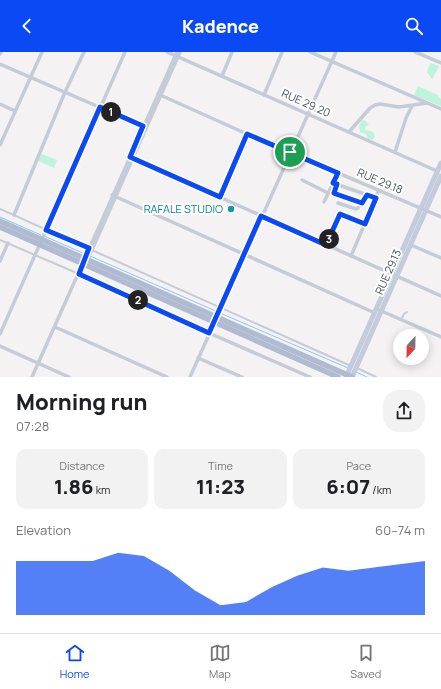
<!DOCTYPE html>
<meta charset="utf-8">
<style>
:root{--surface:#fff;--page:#f2f2f2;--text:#202124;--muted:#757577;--line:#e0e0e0;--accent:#0b49f5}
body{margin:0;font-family:Manrope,sans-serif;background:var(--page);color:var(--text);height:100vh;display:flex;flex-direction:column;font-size:15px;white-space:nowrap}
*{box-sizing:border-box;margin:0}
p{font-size:13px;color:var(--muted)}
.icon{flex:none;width:22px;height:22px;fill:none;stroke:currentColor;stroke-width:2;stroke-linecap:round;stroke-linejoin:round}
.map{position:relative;height:325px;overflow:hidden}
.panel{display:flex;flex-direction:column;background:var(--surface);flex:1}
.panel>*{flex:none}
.needle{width:26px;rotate:202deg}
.buttons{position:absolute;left:393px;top:277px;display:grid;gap:8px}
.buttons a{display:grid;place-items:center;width:36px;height:36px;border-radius:50%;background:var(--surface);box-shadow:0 2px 10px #0003;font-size:20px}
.pin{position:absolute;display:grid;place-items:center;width:34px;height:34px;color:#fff;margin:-17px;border:2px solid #fff;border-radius:50%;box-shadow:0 1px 4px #0007}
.km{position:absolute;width:20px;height:20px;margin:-10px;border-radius:50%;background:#222;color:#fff;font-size:11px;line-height:20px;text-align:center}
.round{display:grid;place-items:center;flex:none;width:42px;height:42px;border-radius:16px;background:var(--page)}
.summary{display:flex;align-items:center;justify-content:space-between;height:68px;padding:0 16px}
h1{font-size:22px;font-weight:800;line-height:30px}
.figures{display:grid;grid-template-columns:repeat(3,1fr);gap:6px;height:68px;padding:4px 16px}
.figures div{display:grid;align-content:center;border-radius:10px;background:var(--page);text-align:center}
.figures b{font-size:20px;font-weight:800}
.figures small{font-size:11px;font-weight:400}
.figures p{font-size:11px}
.chart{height:112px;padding:8px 16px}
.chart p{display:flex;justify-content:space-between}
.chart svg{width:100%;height:72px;margin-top:4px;fill:var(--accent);opacity:.7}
header{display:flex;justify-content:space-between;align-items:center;height:52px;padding:0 16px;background:var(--accent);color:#fff;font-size:18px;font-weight:800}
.dock{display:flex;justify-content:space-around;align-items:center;height:56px;border-top:1px solid var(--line);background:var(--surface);font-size:11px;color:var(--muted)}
.dock a{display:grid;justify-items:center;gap:2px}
.dock .selected{color:var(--accent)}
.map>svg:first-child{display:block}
.green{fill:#bef4dc}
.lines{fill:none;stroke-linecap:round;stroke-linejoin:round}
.stream{stroke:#88cbf4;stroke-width:1}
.service{stroke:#c5cbd7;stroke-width:2}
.minor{stroke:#c5cbd7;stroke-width:3.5}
.secondary{stroke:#c3cbdc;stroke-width:5}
.primary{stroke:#b0bbd2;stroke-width:5.5}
.route-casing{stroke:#fff;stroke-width:8}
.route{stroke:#0b49f5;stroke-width:5}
.culture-dot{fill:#0f9aa8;stroke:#fff;stroke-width:1.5}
.labels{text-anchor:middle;stroke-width:4;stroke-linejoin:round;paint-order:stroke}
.street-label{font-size:11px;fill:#485161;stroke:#fff}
.culture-label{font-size:11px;fill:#0d838f;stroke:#fff;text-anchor:end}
</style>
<header><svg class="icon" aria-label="back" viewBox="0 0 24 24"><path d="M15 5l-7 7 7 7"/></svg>Kadence<svg class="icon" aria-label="search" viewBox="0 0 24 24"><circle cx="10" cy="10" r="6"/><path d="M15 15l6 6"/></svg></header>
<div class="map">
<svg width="441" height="325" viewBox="0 0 441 325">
<rect width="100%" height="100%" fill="#f4f2f2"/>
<g class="green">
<path d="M430 11 439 14 433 26 432 27 427 20Z"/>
<path d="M418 34 438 43V45L441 47V54L414 43Z"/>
<path d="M362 68 366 69 369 73 366 74 365 78 371 79 374 81 375 85 372 88 368 87 366 82 360 80 359 74Z"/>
<path d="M42 102 57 108 54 116 38 109Z"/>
</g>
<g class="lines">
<g class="stream">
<path d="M0 165 41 183"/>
<path d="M44 184 85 202"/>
<path d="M90 204 218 260"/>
<path d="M220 261 348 316"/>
<path d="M356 320 367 325"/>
</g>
<g class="service">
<path d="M0 157 351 314"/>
<path d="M0 188 79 222 209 281"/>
<path d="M401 268 404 262 407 260"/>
<path d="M357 316 376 325"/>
</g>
<g class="minor">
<path d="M167 0 437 119"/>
<path d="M310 0 441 57"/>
<path d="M415 0 441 11"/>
<path d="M0 2 1 0"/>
<path d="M0 12 143 74"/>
<path d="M222 24 232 0"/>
<path d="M158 42 247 82 441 165"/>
<path d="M264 43 282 0"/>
<path d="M0 52 15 59"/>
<path d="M349 80 370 56 375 53 380 52 399 55 427 51"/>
<path d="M0 93 42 0"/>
<path d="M395 100 406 66 412 54"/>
<path d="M130 105 441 244"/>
<path d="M302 128 328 141"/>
<path d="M333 131 376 146"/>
<path d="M337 132 335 142 362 151"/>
<path d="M112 143 375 261"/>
<path d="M220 145 247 82"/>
<path d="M324 150 338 121"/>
<path d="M338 151 356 157 358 156 367 143"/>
<path d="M14 163 65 40 84 0"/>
<path d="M327 193 340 162 365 172"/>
<path d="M411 193 441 206"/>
<path d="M351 204 379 138"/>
<path d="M0 209 8 191"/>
<path d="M87 209 180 0"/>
<path d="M379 258 441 285"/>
<path d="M55 275 167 325"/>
<path d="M209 281 310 325"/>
<path d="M0 282 125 0"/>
<path d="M0 294 69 325"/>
<path d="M198 306 242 325"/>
<path d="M32 325 177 0"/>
<path d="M190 325 336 0"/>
</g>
<g class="secondary">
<path d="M346 325 441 111"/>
<path d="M352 325 441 124"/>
</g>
<g class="primary">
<path d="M0 169 352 325"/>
<path d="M0 175 338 325"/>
</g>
</g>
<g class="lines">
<g class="route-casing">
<path id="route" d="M100 55 143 74 130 105 220 145 247 82 338 121 333 131 337 132 334 141 336 142 362 151 367 143 376 146 365 172 340 162 326 193 261 164 209 281 79 222 89 196 46 178Z"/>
</g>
<use href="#route" class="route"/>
</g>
<circle class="culture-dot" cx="231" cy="157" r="4"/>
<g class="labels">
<g class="street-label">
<text transform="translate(306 51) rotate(24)" y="4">RUE 29.20</text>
<text transform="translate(380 129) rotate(23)" y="4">RUE 29.18</text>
<text transform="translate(388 220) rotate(-66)" y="4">RUE 29.13</text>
</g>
<g class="culture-label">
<text x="223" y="161">RAFALE STUDIO</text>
</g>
</g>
</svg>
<div class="buttons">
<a><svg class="needle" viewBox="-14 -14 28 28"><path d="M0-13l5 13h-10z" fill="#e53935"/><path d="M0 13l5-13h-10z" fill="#757577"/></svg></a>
</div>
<div class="pin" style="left:290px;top:100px;background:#1e9e55"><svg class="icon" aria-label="arrive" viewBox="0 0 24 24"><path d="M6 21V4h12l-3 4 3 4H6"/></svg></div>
<b class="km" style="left:111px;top:60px">1</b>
<b class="km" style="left:138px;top:248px">2</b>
<b class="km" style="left:329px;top:187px">3</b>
</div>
<section class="panel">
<div class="summary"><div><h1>Morning run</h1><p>07:28</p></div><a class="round"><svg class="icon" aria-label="share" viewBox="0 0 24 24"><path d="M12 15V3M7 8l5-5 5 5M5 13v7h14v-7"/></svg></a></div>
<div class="figures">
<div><p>Distance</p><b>1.86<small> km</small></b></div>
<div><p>Time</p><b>11:23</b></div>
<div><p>Pace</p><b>6:07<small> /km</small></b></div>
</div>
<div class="chart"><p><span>Elevation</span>60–74 m</p>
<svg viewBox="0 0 160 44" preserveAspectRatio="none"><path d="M0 44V11L10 11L20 11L30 11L40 6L50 8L60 17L70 29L80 38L90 36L100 27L110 20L120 15L130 17L140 15L150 13L160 11V44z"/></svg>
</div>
</section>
<nav class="dock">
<a class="selected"><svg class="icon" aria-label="home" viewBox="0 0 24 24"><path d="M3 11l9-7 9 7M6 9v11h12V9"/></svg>Home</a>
<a><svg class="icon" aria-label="map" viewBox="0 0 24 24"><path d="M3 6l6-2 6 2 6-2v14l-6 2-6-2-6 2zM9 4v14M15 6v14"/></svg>Map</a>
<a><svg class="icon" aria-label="saved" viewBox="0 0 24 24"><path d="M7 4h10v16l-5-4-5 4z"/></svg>Saved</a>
</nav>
